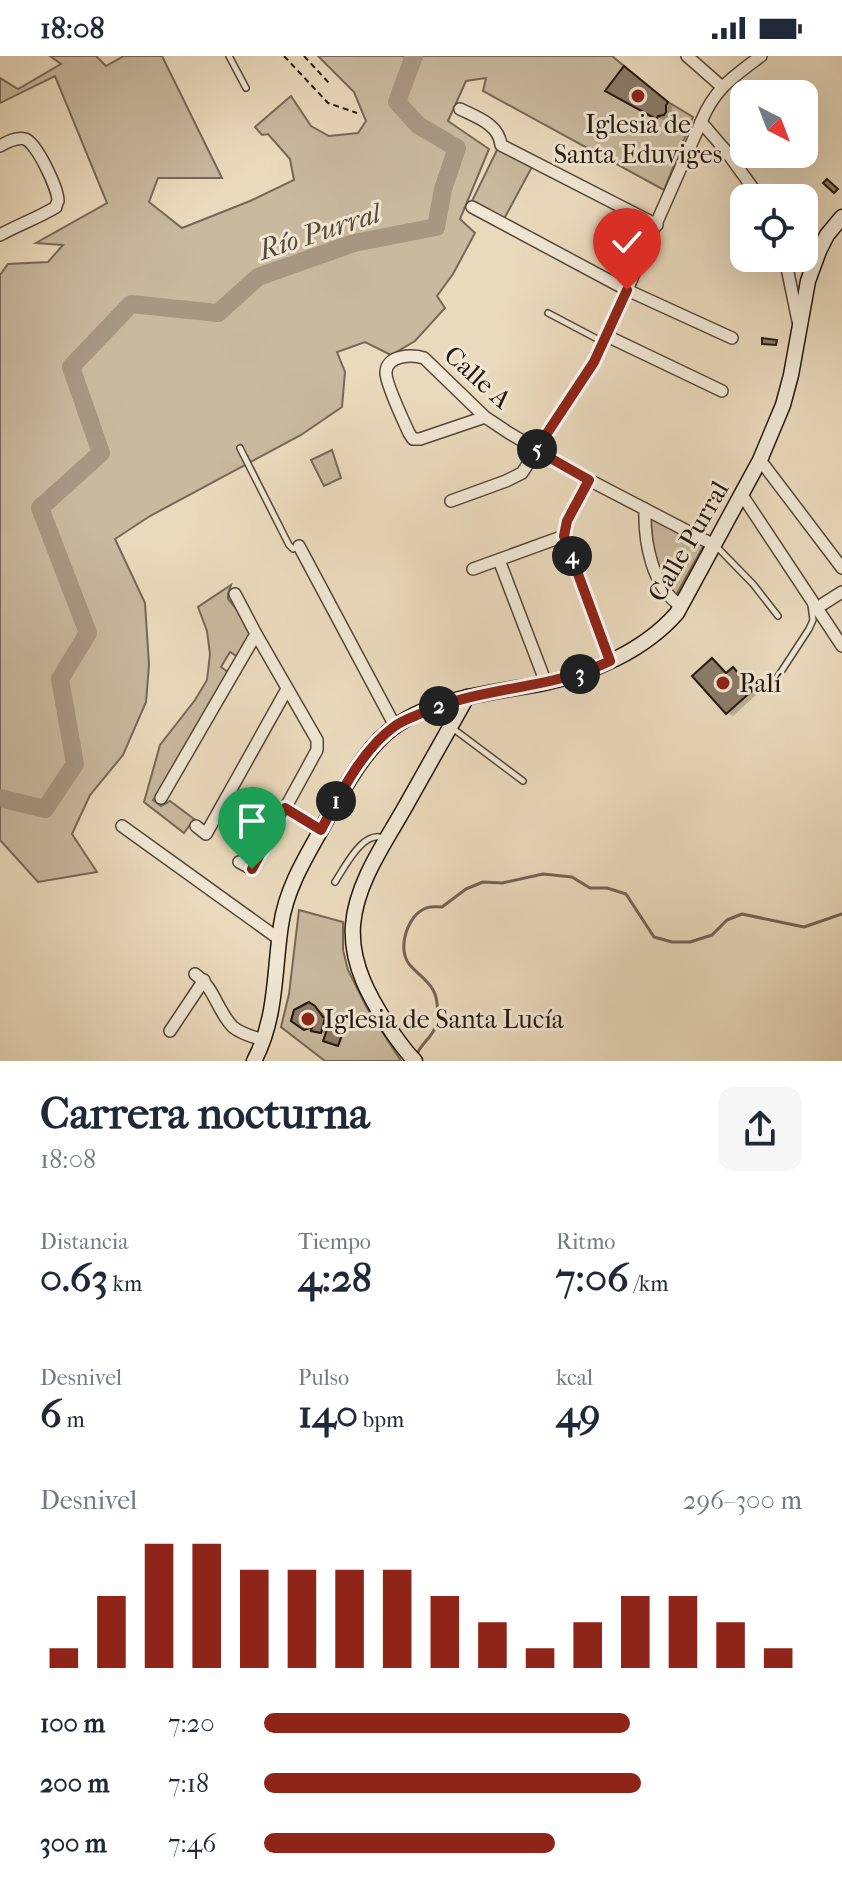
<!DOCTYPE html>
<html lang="es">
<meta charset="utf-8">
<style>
:root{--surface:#fff;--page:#f6f6f7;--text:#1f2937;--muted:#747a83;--accent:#8f2418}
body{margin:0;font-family:"IM FELL French Canon",serif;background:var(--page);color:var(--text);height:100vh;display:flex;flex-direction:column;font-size:30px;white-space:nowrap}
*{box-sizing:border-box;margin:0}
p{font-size:26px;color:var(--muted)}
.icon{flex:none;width:44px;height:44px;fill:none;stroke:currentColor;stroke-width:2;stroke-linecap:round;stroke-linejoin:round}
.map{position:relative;height:1005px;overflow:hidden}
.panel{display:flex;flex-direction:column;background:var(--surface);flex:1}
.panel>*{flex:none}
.needle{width:52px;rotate:138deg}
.buttons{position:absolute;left:730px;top:24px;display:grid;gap:16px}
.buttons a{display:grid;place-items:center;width:88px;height:88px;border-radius:16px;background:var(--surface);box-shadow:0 8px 32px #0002;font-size:40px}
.pin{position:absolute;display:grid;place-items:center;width:68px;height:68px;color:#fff;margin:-82px -34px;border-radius:50% 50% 50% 0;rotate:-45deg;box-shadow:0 0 8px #0007}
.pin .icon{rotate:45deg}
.km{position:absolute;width:40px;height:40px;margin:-20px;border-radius:50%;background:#222;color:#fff;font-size:22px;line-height:40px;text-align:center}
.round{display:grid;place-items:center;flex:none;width:84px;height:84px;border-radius:16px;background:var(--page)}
.summary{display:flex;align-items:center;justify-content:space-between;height:136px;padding:0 40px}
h1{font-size:44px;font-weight:800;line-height:60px}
.metrics{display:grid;grid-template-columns:repeat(3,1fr);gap:12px;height:136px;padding:8px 40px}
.metrics div{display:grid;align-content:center}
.metrics b{font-size:40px;font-weight:800}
.metrics small{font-size:22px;font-weight:400}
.metrics p{font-size:22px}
.chart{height:224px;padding:16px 40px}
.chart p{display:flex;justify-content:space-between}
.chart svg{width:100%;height:144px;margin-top:8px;stroke:var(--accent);stroke-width:6}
ul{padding:0 40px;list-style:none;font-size:26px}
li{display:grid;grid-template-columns:128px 96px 1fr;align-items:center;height:60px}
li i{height:20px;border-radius:10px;background:var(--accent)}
.status{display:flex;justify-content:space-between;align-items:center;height:56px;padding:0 40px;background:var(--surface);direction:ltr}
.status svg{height:22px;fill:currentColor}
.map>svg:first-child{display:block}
.green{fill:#c8b99f;stroke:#766856;stroke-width:2;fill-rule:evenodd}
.shadow{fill:#0003}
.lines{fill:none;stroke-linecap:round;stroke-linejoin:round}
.stream{stroke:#736353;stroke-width:3}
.river{stroke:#a79781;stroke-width:18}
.building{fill:#8b7c69;stroke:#24160d;stroke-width:2}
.lane-casing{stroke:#564739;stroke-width:8}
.street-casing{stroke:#564739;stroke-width:14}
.secondary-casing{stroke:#24160d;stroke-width:17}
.path{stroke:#24160d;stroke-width:2;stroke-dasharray:6 4;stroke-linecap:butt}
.lane{stroke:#f1e7d4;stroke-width:5}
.street{stroke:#f1e7d4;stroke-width:11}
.secondary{stroke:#f1e7d4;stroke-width:14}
.route-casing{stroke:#fff;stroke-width:16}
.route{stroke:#8f2418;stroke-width:10}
.poi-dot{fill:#8f2418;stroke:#f1e7d4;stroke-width:3}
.labels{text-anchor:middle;stroke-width:6;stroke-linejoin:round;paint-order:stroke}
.poi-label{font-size:26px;fill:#24160d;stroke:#f1e7d4;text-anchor:start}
.street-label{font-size:26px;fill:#24160d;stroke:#f1e7d4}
.water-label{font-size:28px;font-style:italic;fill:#584a3b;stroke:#f1e7d4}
</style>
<div class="status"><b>18:08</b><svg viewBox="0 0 49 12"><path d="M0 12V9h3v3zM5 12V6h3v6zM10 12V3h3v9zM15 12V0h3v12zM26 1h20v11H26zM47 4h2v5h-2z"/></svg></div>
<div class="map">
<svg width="842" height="1005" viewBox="0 0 842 1005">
<rect width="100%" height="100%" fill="#eadabd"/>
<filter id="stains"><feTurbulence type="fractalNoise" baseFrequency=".0025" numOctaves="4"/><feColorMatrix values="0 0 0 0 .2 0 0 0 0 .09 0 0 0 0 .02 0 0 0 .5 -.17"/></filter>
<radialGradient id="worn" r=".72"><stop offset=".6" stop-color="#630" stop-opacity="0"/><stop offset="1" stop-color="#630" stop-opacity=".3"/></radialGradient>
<g class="green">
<path d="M50 0H96L106 10 124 0H162L222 122H158L149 146 182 172 250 145 294 124 290 103 268 78 262 79 255 71 291 40 311 70 329 80 358 77 366 65 354 36 318 0H401L420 3 423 0H612L624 10 606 35 656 63 666 56V49L668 46 693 61 664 134 483 35 486 22 466 25 448 65 489 93 460 163 475 177 453 218 437 240 445 252 415 285 391 299 365 286 337 296 345 316 342 351 301 379 150 460 115 483 145 547 149 609 146 646 123 699 90 739 72 778 97 816 38 826 0 784V219L8 208 48 206 63 189 36 187 107 147 55 20 0 47V22L18 33 61 8Z"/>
<path d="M498 92 532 111 504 163 472 145Z"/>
<path d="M332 394 341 422 324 430 311 404Z"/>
<path d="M649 460 704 489 676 539C653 521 652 487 649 460Z"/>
<path d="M231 529 228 538V543L239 556 251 577 238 601 230 596 221 611 228 616 162 732 153 744 161 750 170 745 194 763 184 777 144 746 160 689 195 644 207 624 210 598 207 575 198 551Z"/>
<path d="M299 854 343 866V894L348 914 367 952 401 1005H325L281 971 289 938ZM309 946 325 961 321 977 311 975 312 971 304 974 291 965 294 954Z"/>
</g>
<g class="shadow">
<path d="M630 16 672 50 671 59 663 64 608 34Z"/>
<path d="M712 605 727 619 733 614 738 617 757 638 733 660 728 657 695 620Z"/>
<path d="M309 949 318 954 328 966 346 973 340 989 325 984 327 978 313 974 310 975 293 964Z"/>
</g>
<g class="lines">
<path class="stream" d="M417 998C421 988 431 982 435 972 438 966 438 954 437 947 435 928 421 922 409 908 399 894 405 873 414 861 423 851 429 850 442 851L466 833 483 826 502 827 543 818 572 821 590 832H607L626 838 654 881 672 886H690L712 879 727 864 742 858 804 871 842 858"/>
<path class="river" d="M0 742 45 753 75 708 60 623 88 577 40 452 101 397 71 311 131 248 218 257 258 221 354 187 436 171 443 133 457 92 418 69 397 46 414 0"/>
</g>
<g class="building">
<path d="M624 10 668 46 666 49V56L664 59 658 60 656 63 605 35Z"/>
<path d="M827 123 838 133 834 137 823 127Z"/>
<path d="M762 282 777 284 776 289 762 288Z"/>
<path d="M712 602 726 617 733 611 753 634 726 658 692 620Z"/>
<path d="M309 946 315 950 323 961H325L321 977 311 975 312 971 304 974 291 965 294 954Z"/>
<path d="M330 965 345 970 338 990 323 985Z"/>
</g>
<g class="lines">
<g class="lane-casing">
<g id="lane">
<path d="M229 0 246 32"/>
<path d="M548 257 603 286"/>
<path d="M240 392 289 489 293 493 299 490"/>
<path d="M715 489 753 528 778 560"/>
<path d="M775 625 809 573 813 564 811 549"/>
<path d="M451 671 523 725"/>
<path d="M335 826C345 811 364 771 386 783"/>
</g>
</g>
<g class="street-casing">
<g id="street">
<path d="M687 0 721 30"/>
<path d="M460 53C476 61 499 68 501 89L657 169"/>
<path d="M0 90C7 86 16 81 25 83 37 87 58 133 58 145 57 147 56 149 56 151 38 162 18 169 0 179"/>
<path d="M760 142 726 95 701 66C715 32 733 21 761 0"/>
<path d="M472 151 627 234 732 282"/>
<path d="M785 202 798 265"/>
<path d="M607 280 722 335"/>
<path d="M485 361 420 383H413L409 377C404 366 385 326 386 316 387 299 412 298 424 302L485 361 509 377 589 424 714 489"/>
<path d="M760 404 842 512"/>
<path d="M589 424 567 465 564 480 610 605"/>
<path d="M742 439 842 590"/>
<path d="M451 445 506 425 522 417 594 306 604 286 701 66"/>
<path d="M645 453C644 486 652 531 681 550"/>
<path d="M299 490 395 670"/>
<path d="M499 504 546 627"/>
<path d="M473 513 564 480"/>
<path d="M235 538 256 578 317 684V694L252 813 239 806"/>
<path d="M823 548 842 536"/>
<path d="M161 742 256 578"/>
<path d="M285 752 321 774"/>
<path d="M122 770 279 883"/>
<path d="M196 770 206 778 287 633"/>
<path d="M195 918C215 932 217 955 233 971 241 978 254 981 263 984"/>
<path d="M170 975 204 924"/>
</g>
</g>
<g class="secondary-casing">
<g id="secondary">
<path d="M254 1005C277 962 274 915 281 869 286 834 304 804 321 774 338 743 355 709 380 683 422 641 490 638 545 627 592 617 644 595 677 557L760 404 783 349 791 319 808 225 819 195 827 179 842 161"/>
<path d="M415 1005C406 996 399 986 392 976 371 944 350 909 353 869 356 828 384 788 404 753 425 716 446 678 467 641"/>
</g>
</g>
<g class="path">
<path d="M284 0 328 47 357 57"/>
<path d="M304 0 329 27"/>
</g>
<use href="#lane" class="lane"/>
<use href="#street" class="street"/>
<use href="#secondary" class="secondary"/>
</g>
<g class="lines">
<g class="route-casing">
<path id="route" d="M252 813 285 752 321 774C339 740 362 693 395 670 403 664 413 661 422 657 483 630 550 634 610 605L564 480 567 465 589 424 536 394 594 306 627 234"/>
</g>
<use href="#route" class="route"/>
</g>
<g class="poi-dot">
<circle cx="638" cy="40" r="8"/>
<circle cx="723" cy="627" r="8"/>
<circle cx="308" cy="963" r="8"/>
</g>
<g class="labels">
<g class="poi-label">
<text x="638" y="77" text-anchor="middle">Iglesia de<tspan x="638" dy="30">Santa Eduviges</tspan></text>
<text x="739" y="636">Palí</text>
<text x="324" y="972">Iglesia de Santa Lucía</text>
</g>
<g class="street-label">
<text transform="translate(478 321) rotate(42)" y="9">Calle A</text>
<text transform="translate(688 485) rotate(-60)" y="9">Calle Purral</text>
</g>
<g class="water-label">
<text transform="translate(319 175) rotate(-18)" y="10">Río Purral</text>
</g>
</g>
<rect width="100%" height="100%" filter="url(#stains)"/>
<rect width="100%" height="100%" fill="url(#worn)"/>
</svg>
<div class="buttons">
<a><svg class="needle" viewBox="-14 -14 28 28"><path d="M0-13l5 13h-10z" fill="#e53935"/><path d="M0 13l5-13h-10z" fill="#747a83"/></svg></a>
<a><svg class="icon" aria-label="locate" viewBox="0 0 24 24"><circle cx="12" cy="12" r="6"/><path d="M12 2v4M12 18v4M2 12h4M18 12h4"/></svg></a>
</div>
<div class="pin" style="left:252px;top:813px;background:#1e9e55"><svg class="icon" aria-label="arrive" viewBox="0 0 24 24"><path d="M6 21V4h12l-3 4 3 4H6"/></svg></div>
<div class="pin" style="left:627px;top:234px;background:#d93025"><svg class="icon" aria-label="check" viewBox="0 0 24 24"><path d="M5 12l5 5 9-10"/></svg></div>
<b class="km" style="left:336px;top:745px">1</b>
<b class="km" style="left:439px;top:650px">2</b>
<b class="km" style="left:580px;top:618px">3</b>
<b class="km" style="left:572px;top:500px">4</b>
<b class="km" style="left:537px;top:393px">5</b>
</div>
<section class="panel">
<div class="summary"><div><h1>Carrera nocturna</h1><p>18:08</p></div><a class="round"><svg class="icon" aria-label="share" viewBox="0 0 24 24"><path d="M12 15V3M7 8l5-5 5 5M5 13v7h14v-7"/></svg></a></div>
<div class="metrics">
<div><p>Distancia</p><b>0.63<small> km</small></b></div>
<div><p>Tiempo</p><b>4:28</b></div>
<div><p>Ritmo</p><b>7:06<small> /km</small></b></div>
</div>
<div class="metrics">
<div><p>Desnivel</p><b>6<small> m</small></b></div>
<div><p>Pulso</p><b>140<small> bpm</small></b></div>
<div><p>kcal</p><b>49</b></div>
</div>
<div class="chart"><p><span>Desnivel</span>296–300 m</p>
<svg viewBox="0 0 160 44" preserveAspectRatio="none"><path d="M5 44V38M15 44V22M25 44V6M35 44V6M45 44V14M55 44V14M65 44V14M75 44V14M85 44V22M95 44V30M105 44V38M115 44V30M125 44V22M135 44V22M145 44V30M155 44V38"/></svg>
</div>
<ul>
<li><b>100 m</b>7:20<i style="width:68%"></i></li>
<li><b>200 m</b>7:18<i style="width:70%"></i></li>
<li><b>300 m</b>7:46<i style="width:54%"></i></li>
</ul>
</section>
